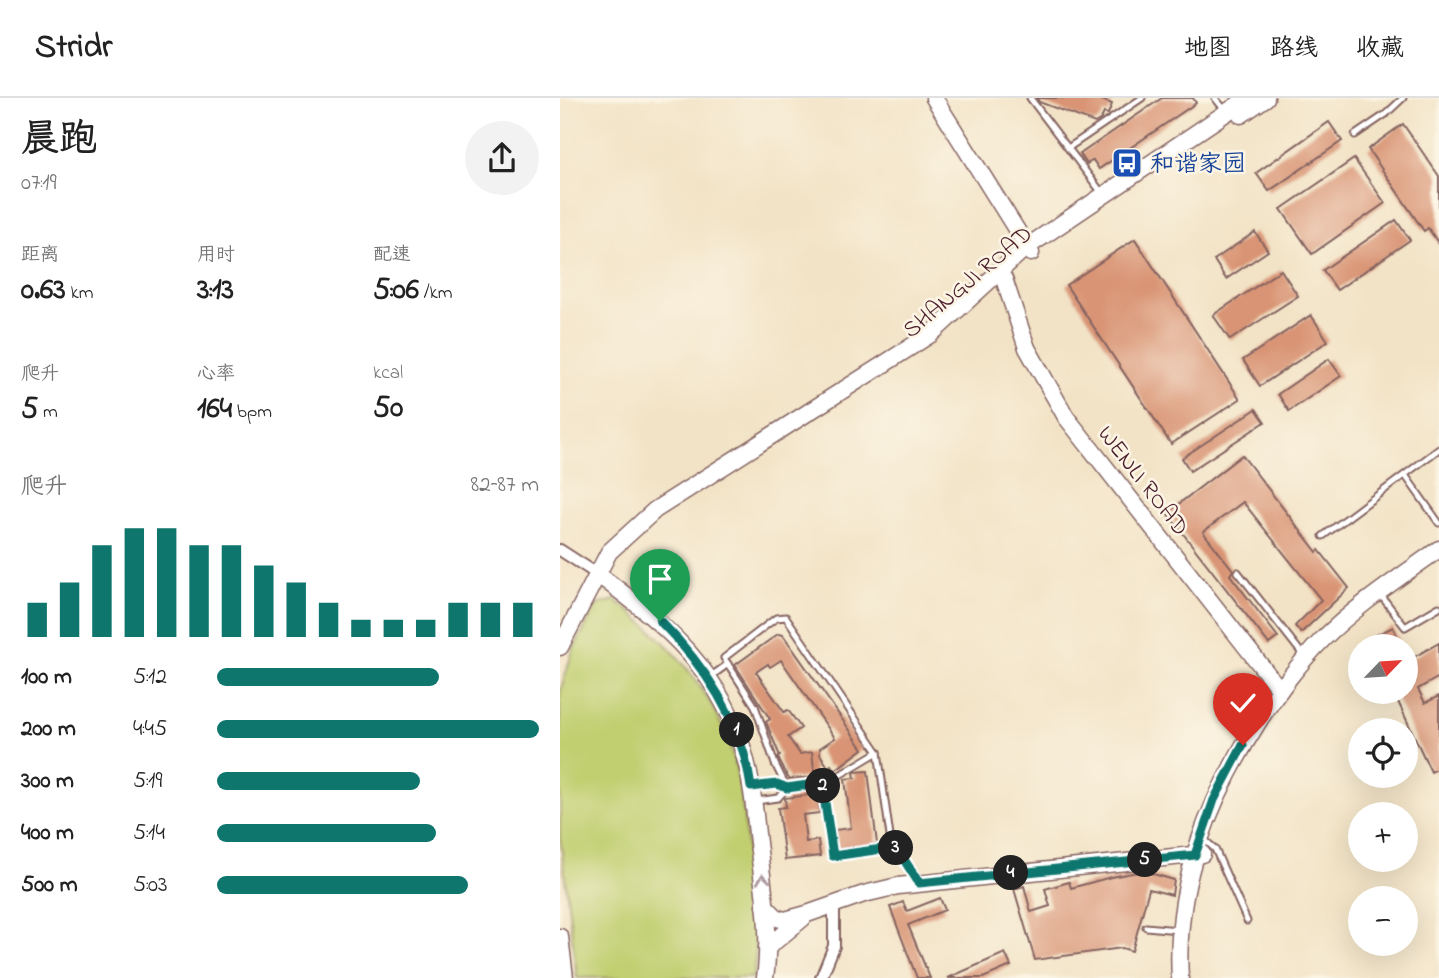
<!DOCTYPE html>
<html lang="zh">
<meta charset="utf-8">
<style>
:root{--surface:#fff;--page:#f2f2f2;--text:#222;--muted:#767676;--line:#e0e0e0;--accent:#0f766e}
body{margin:0;font-family:"Indie Flower","LXGW WenKai TC",sans-serif;background:var(--page);color:var(--text);height:100vh;display:flex;flex-direction:column;font-size:26px;white-space:nowrap}
*{box-sizing:border-box;margin:0}
p{font-size:23px;color:var(--muted)}
.icon{flex:none;width:38px;height:38px;fill:none;stroke:currentColor;stroke-width:2;stroke-linecap:round;stroke-linejoin:round}
.map{position:relative;flex:1;overflow:hidden}
.sheet{display:flex;flex-direction:column;background:var(--surface);width:560px}
.sheet>*{flex:none}
.needle{width:46px;rotate:65deg}
.tools{position:absolute;left:788px;top:536px;display:grid;gap:14px}
.tools a{display:grid;place-items:center;width:70px;height:70px;border-radius:50%;background:var(--surface);box-shadow:0 7px 28px #0002;font-size:35px}
.pin{position:absolute;display:grid;place-items:center;width:60px;height:60px;color:#fff;margin:-72px -30px;border-radius:50% 50% 50% 0;rotate:-45deg;box-shadow:0 0 7px #0007}
.pin .icon{rotate:45deg}
.km{position:absolute;width:35px;height:35px;margin:-18px;border-radius:50%;background:#222;color:#fff;font-size:19px;line-height:35px;text-align:center}
.round{display:grid;place-items:center;flex:none;width:74px;height:74px;border-radius:37px;background:var(--page)}
.head{display:flex;align-items:center;justify-content:space-between;height:119px;padding:0 21px}
h1{font-size:38px;font-weight:800;line-height:52px}
.metrics{display:grid;grid-template-columns:repeat(3,1fr);gap:10px;height:119px;padding:7px 21px}
.metrics div{display:grid;align-content:center}
.metrics b{font-size:30px;font-weight:800}
.metrics small{font-size:19px;font-weight:400}
.metrics p{font-size:19px}
.chart{height:196px;padding:14px 21px}
.chart p{display:flex;justify-content:space-between}
.chart svg{width:100%;height:126px;margin-top:7px;stroke:var(--accent);stroke-width:6}
ul{padding:0 21px;list-style:none;font-size:23px}
li{display:grid;grid-template-columns:112px 84px 1fr;align-items:center;height:52px}
li i{height:18px;border-radius:9px;background:var(--accent)}
header{display:flex;align-items:center;gap:42px;box-sizing:border-box;height:98px;padding:0 35px;background:var(--surface);border-bottom:2px solid var(--line)}
header strong{font-size:33px}
nav{display:flex;gap:38px;margin-inline-start:auto;font-size:24px}
main{display:flex;flex:1;min-height:0}
.map>svg:first-child{display:block}
.green{fill:#c1cf71;stroke:#86774e;stroke-width:2}
.building{fill:#d99475}
.lines{fill:none;stroke-linecap:round;stroke-linejoin:round}
.lane-casing{stroke:#856461;stroke-width:9}
.street-casing{stroke:#856461;stroke-width:14}
.secondary-casing{stroke:#856461;stroke-width:19}
.lane{stroke:#fff;stroke-width:5}
.street{stroke:#fff;stroke-width:10}
.secondary{stroke:#fff;stroke-width:16}
.oneway{stroke:#ae9aa0}
.route-casing{stroke:#fff;stroke-width:14}
.route{stroke:#0f766e;stroke-width:9}
.labels{text-anchor:middle;stroke-width:5;stroke-linejoin:round;paint-order:stroke}
.transit-label{font-size:24px;fill:#164399;stroke:#fcf5e5;text-anchor:start}
.street-label{font-size:24px;fill:#4a1f2b;stroke:#fcf5e5}
</style>
<header>
<strong>Stridr</strong>
<nav><a>地图</a><a>路线</a><a>收藏</a></nav>
</header>
<main>
<section class="sheet">
<div class="head"><div><h1>晨跑</h1><p>07:19</p></div><a class="round"><svg class="icon" aria-label="share" viewBox="0 0 24 24"><path d="M12 15V3M7 8l5-5 5 5M5 13v7h14v-7"/></svg></a></div>
<div class="metrics">
<div><p>距离</p><b>0.63<small> km</small></b></div>
<div><p>用时</p><b>3:13</b></div>
<div><p>配速</p><b>5:06<small> /km</small></b></div>
</div>
<div class="metrics">
<div><p>爬升</p><b>5<small> m</small></b></div>
<div><p>心率</p><b>164<small> bpm</small></b></div>
<div><p>kcal</p><b>50</b></div>
</div>
<div class="chart"><p><span>爬升</span>82–87 m</p>
<svg viewBox="0 0 160 44" preserveAspectRatio="none"><path d="M5 44V32M15 44V25M25 44V12M35 44V6M45 44V6M55 44V12M65 44V12M75 44V19M85 44V25M95 44V32M105 44V38M115 44V38M125 44V38M135 44V32M145 44V32M155 44V32"/></svg>
</div>
<ul>
<li><b>100 m</b>5:12<i style="width:69%"></i></li>
<li><b>200 m</b>4:45<i style="width:100%"></i></li>
<li><b>300 m</b>5:19<i style="width:63%"></i></li>
<li><b>400 m</b>5:14<i style="width:68%"></i></li>
<li><b>500 m</b>5:03<i style="width:78%"></i></li>
</ul>
</section>
<div class="map">
<svg width="879" height="880" viewBox="0 0 879 880">
<rect width="100%" height="100%" fill="#fcf5e5"/>
<filter id="ink" filterUnits="userSpaceOnUse"><feTurbulence type="fractalNoise" baseFrequency=".0143" numOctaves="2"/><feDisplacementMap in="SourceGraphic" scale="14" xChannelSelector="R" yChannelSelector="G"/><feConvolveMatrix kernelMatrix="1 2 1 2 8 2 1 2 1" color-interpolation-filters="sRGB"/></filter>
<filter id="wash" filterUnits="userSpaceOnUse"><feTurbulence type="fractalNoise" baseFrequency=".00686" numOctaves="4" result="noise"/><feDisplacementMap in="SourceGraphic" scale="28" xChannelSelector="R" yChannelSelector="G"/><feGaussianBlur stdDeviation="1.57" result="paint"/><feColorMatrix in="noise" values="0 0 0 0 0 0 0 0 0 0 0 0 0 0 0 0 0 1.4 0 .05"/><feComposite in="paint" operator="in"/></filter>
<g filter="url(#wash)">
<rect width="100%" height="100%" fill="#f2e3c6"/>
<path class="green" d="M55 502C110 543 156 595 174 662 183 693 184 726 188 757 193 797 199 840 193 880H17L0 739V594L13 552 37 507Z"/>
<g id="blocks">
<g class="building">
<path d="M477 0H537L552 6 548 16 544 15 541 21 535 25 479 4Z"/>
<path d="M602 0H633L636 5 539 71 533 62 527 66 520 56Z"/>
<path d="M769 24 782 43 709 93 696 75Z"/>
<path d="M843 26 879 78V146L868 130 864 133 808 51Z"/>
<path d="M794 61 825 105 752 156 721 111Z"/>
<path d="M836 122 850 142 777 192 763 172Z"/>
<path d="M695 134 708 153 666 181 654 162Z"/>
<path d="M575 141 680 301 611 346 506 187Z"/>
<path d="M721 172 738 198 670 242 653 217Z"/>
<path d="M751 217 768 243 700 288 683 262Z"/>
<path d="M769 261 781 278 729 313 718 296Z"/>
<path d="M696 311 705 324 630 373 622 360Z"/>
<path d="M682 357 757 454 759 452 789 490 741 535 735 528 761 502 683 404 643 434 673 472 670 477 718 539 709 546 607 415Z"/>
<path d="M833 529 842 548H810L807 541Z"/>
<path d="M218 536 223 537 303 651 275 672 271 667 268 669 260 656V650L275 640 221 562 210 569 208 566 196 574 224 614 228 612 241 630 228 639 240 656 252 654 255 679 229 681 220 664 218 659 220 658 206 624 210 621 175 567Z"/>
<path d="M879 545V579L858 591 865 605 879 598V670L871 674 833 593H845V564Z"/>
<path d="M308 673 317 746 277 752 275 732 291 730 285 681 295 680 294 674Z"/>
<path d="M257 696 260 715 243 717 246 744 258 742 260 758 225 762 218 710 226 709 225 700Z"/>
<path d="M583 773 614 782 612 797 589 791 572 853 562 850 475 862 454 791 464 788 471 814 490 808 485 791 509 784 511 790 551 779Z"/>
<path d="M380 800 385 812 348 827 370 880H357L330 809 343 804 347 813Z"/>
<path d="M445 855 451 868 423 880H388Z"/>
</g>
</g>
</g>
<g filter="url(#ink)">
<use href="#blocks" fill-opacity="0" stroke="#856461" stroke-width="2"/>
<g class="lines">
<g class="lane-casing">
<g id="lane">
<path d="M470 0 542 95"/>
<path d="M655 0 664 11"/>
<path d="M795 37 826 16 843 0"/>
<path d="M508 50 582 0"/>
<path d="M845 377 879 425"/>
<path d="M763 438 879 351"/>
<path d="M678 474 743 557"/>
<path d="M823 500 845 529 879 509"/>
<path d="M150 579 168 566"/>
<path d="M262 685 273 758 336 749"/>
<path d="M194 689 217 686 227 690 268 684 318 654"/>
<path d="M227 690 215 666 195 608 164 560 216 520 226 519 318 654 330 738 357 783"/>
<path d="M196 703 218 700 227 690"/>
<path d="M646 743 655 751 687 823"/>
<path d="M586 829 618 832"/>
</g>
</g>
<g class="street-casing">
<g id="street">
<path d="M0 452 37 476"/>
<path d="M261 880 274 848V806"/>
</g>
</g>
<g class="secondary-casing">
<g id="secondary">
<path d="M374 0 471 155"/>
<path d="M681 17 706 0"/>
<path d="M444 181 467 250 506 319 720 592"/>
<path d="M37 476C106 526 165 576 186 663 194 692 195 723 199 753 204 794 211 838 205 880"/>
<path d="M0 549 49 454 95 412 371 236 464 151 688 0"/>
<path d="M205 808 217 820 225 822 247 816 304 796 338 788 642 756"/>
<path d="M0 839 5 880"/>
<path d="M207 850 243 820"/>
<path d="M620 880C614 785 650 699 700 621 719 593 738 566 762 542 797 507 839 480 879 451"/>
</g>
</g>
<use href="#lane" class="lane"/>
<use href="#street" class="street"/>
<use href="#secondary" class="secondary"/>
</g>
<defs><path id="oneway-chevron" d="M-2-3.5L2.5 0L-2 3.5" fill="none" stroke-width="1.6" stroke-linecap="round" stroke-linejoin="round" transform="scale(1.75)"/></defs>
<use class="oneway" href="#oneway-chevron" transform="translate(203 781) rotate(-97)"/>
</g>
<g class="lines" filter="url(#ink)">
<g class="route-casing">
<path id="route" d="M100 523C146 569 182 623 191 689L217 686 227 690 262 685 273 758 336 749 359 785 635 757 654 702 683 647"/>
</g>
<use href="#route" class="route"/>
</g>
<defs>
<g id="bus-square" transform="scale(1.575)"><rect x="-9" y="-9" width="18" height="18" rx="4" fill="#1a4fb4" stroke="#fcf5e5"/><path d="M-5-6H5V4H4V6H2V4H-2V6H-4V4H-5ZM-3.5-4V0h7V-4ZM-3.5 1.2v1.5H-2V1.2ZM2 1.2v1.5H3.5V1.2Z" fill="#fff"/></g>
</defs>
<g fill-rule="evenodd">
<use href="#bus-square" x="567" y="65"/>
</g>
<g class="labels">
<g class="transit-label">
<text x="590" y="73">和谐家园</text>
</g>
<g class="street-label">
<text transform="translate(407 183) rotate(-40)" y="8">SHANGJI ROAD</text>
<text transform="translate(584 382) rotate(52)" y="8">WENLI ROAD</text>
</g>
</g>
</svg>
<div class="tools">
<a><svg class="needle" viewBox="-14 -14 28 28"><path d="M0-13l5 13h-10z" fill="#e53935"/><path d="M0 13l5-13h-10z" fill="#767676"/></svg></a>
<a><svg class="icon" aria-label="locate" viewBox="0 0 24 24"><circle cx="12" cy="12" r="6"/><path d="M12 2v4M12 18v4M2 12h4M18 12h4"/></svg></a>
<a>+</a>
<a>−</a>
</div>
<div class="pin" style="left:100px;top:523px;background:#1e9e55"><svg class="icon" aria-label="arrive" viewBox="0 0 24 24"><path d="M6 21V4h12l-3 4 3 4H6"/></svg></div>
<div class="pin" style="left:683px;top:647px;background:#d93025"><svg class="icon" aria-label="check" viewBox="0 0 24 24"><path d="M5 12l5 5 9-10"/></svg></div>
<b class="km" style="left:177px;top:632px">1</b>
<b class="km" style="left:263px;top:688px">2</b>
<b class="km" style="left:336px;top:750px">3</b>
<b class="km" style="left:451px;top:775px">4</b>
<b class="km" style="left:585px;top:762px">5</b>
</div>
</main>
